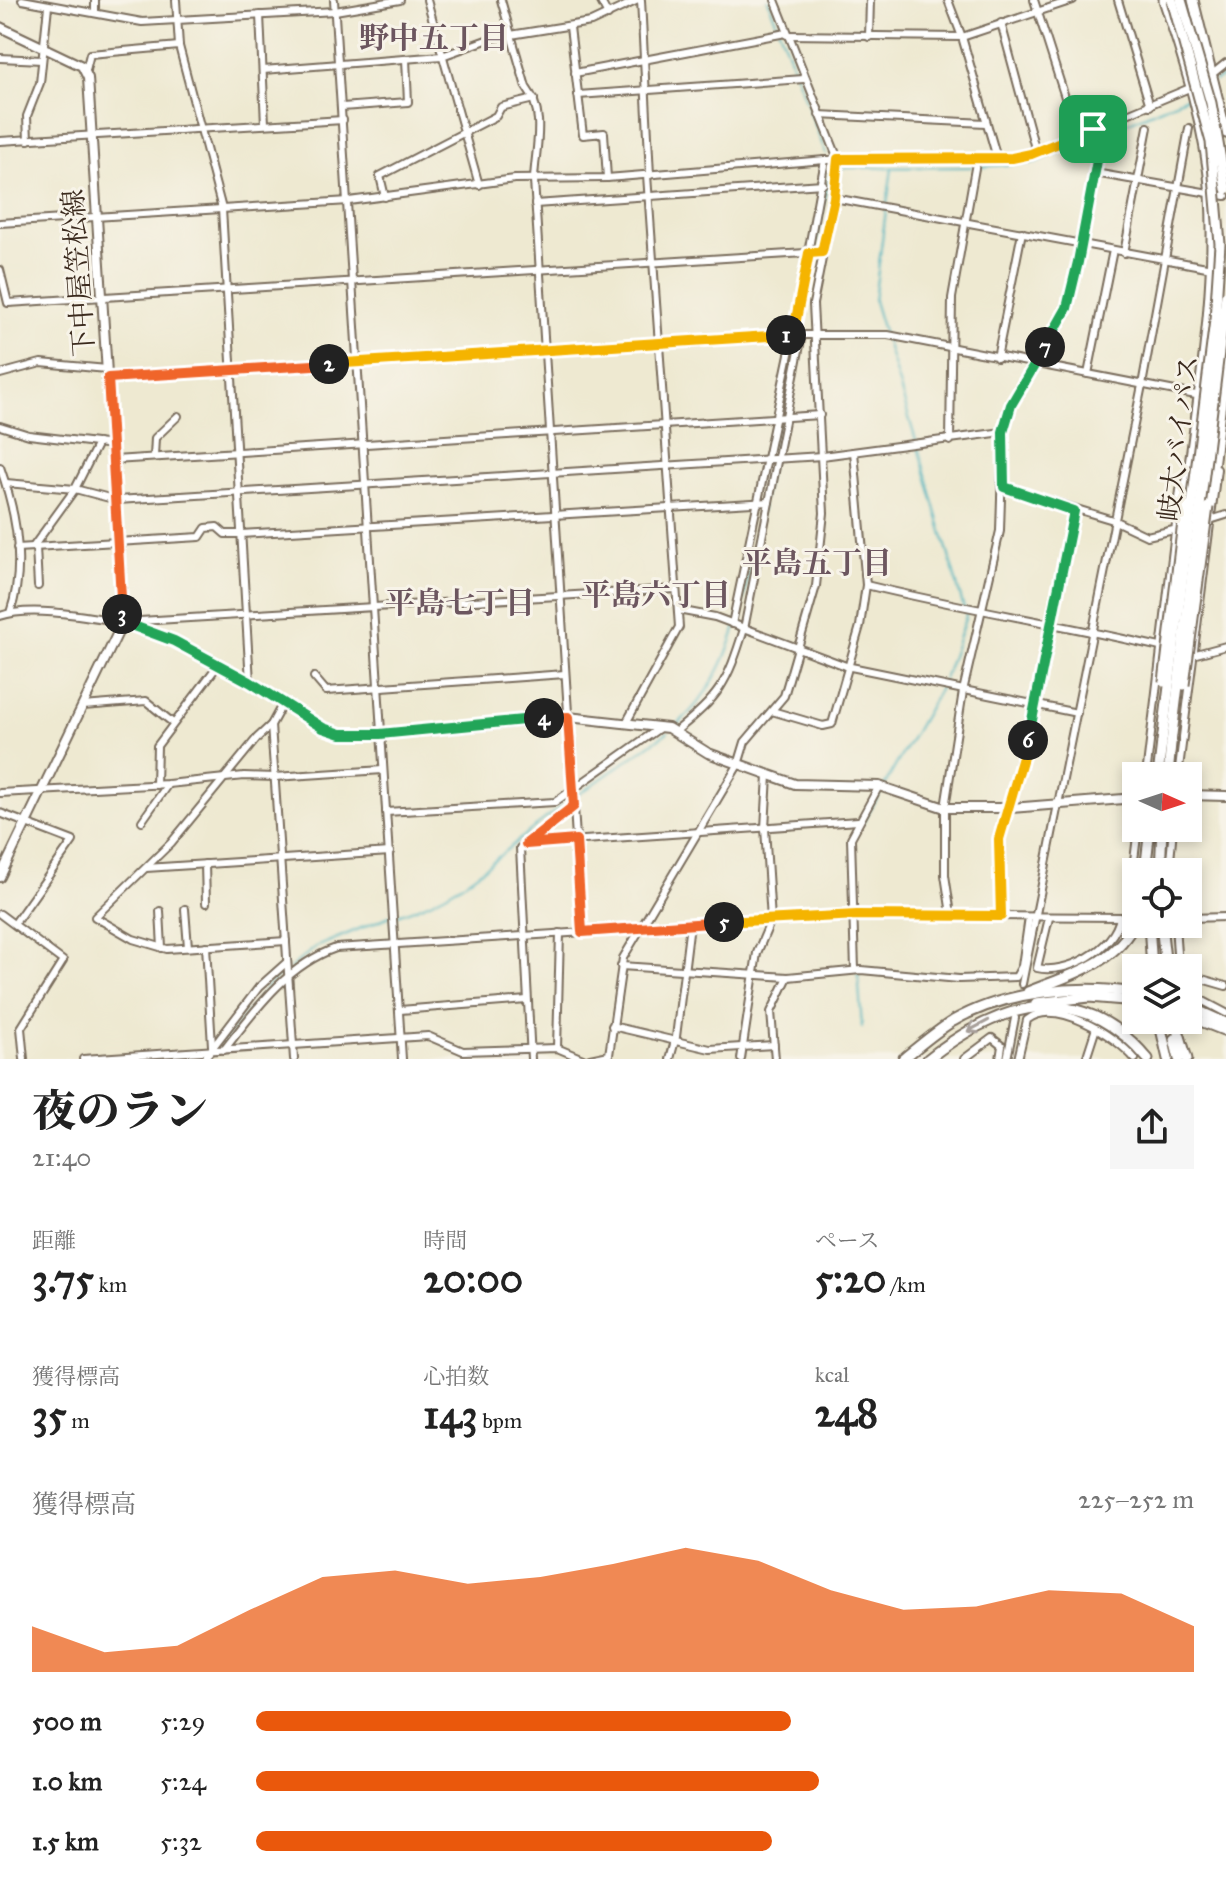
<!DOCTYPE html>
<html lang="ja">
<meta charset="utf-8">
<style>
:root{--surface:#fff;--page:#f6f6f6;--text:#222;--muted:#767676;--accent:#ea580c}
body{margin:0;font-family:"IM FELL Great Primer","Noto Serif JP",serif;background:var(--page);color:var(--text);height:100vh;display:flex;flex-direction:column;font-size:30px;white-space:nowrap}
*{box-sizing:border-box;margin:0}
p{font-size:26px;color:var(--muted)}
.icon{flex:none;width:44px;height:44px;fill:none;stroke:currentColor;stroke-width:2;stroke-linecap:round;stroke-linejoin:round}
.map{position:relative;height:1059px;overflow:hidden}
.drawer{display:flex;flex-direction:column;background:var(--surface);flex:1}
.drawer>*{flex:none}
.needle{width:52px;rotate:93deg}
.fabs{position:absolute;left:1122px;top:762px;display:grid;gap:16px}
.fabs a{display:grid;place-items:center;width:80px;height:80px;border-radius:0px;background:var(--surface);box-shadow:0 4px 12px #0003;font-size:40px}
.pin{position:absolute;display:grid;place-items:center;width:68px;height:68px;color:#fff;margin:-34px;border-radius:16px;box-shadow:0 4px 12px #0006}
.km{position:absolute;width:40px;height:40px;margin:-20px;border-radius:50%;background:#222;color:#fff;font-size:22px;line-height:40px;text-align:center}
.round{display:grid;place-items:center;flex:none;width:84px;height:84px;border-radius:0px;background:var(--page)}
.head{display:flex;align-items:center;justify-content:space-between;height:136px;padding:0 32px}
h1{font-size:44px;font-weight:800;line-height:60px}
.figures{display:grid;grid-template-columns:repeat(3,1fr);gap:12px;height:136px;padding:8px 32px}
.figures div{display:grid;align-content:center}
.figures b{font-size:40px;font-weight:800}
.figures small{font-size:22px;font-weight:400}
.figures p{font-size:22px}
.chart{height:224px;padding:16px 32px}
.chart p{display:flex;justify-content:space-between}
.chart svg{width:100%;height:144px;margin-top:8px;fill:var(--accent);opacity:.7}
ul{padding:0 32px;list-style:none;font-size:26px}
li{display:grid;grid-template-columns:128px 96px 1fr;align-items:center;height:60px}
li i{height:20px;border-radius:10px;background:var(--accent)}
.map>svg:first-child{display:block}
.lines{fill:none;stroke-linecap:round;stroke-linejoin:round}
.stream{stroke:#42b1bd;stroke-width:2}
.minor-tunnel{stroke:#cac3ad;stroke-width:6;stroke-dasharray:6 3;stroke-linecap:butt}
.minor-casing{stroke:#7a6d5d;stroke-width:10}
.major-casing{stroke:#7a6d5d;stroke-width:12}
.highway-casing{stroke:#7a6d5d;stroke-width:13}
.minor{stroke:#fff;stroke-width:6}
.major{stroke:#fff;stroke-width:8}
.highway{stroke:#fff;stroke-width:9}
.highway-bridge-casing{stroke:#7a6d5d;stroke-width:13;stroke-linecap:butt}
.highway-bridge{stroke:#fff;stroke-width:9}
.oneway{stroke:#a79f9a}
.split-1-casing{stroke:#fff;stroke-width:16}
.split-2-casing{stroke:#fff;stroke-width:16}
.split-3-casing{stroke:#fff;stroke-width:16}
.split-4-casing{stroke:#fff;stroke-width:16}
.split-5-casing{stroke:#fff;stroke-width:16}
.split-6-casing{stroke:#fff;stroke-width:16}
.split-7-casing{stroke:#fff;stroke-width:16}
.split-8-casing{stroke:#fff;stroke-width:16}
.split-1{stroke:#f5b400;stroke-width:10}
.split-2{stroke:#f5b400;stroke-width:10}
.split-3{stroke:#f0652b;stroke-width:10}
.split-4{stroke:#22a559;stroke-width:10}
.split-5{stroke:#f0652b;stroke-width:10}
.split-6{stroke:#f5b400;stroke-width:10}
.split-7{stroke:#22a559;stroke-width:10}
.split-8{stroke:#22a559;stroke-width:10}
.labels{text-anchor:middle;stroke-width:6;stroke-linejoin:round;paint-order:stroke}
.street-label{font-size:28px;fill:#3b2a1e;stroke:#f7f3e8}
.neighbourhood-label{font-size:30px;font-weight:bold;fill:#6c565f;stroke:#f7f3e8}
</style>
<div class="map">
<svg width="1226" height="1059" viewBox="0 0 1226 1059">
<rect width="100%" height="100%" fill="#f7f3e8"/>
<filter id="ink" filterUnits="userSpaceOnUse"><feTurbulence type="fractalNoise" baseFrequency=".0125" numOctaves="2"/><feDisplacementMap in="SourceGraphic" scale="16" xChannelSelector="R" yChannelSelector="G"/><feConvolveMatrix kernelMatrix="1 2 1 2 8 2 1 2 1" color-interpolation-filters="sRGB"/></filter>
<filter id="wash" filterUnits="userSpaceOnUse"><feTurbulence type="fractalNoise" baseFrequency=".006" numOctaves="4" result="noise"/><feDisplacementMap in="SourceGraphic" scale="32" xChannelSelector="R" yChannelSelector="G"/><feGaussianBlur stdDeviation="1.8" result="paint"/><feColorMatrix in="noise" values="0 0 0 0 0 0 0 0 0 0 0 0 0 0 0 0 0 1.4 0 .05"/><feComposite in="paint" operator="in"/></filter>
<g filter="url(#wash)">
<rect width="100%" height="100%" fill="#eee9d1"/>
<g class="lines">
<g class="stream">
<path d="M768 0 826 154"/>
<path d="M1215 81 1226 75"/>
<path d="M978 167 1035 163 1189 96"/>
<path d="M838 168 971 167"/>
<path d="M887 204 892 168"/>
<path d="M886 210 874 301 916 441"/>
<path d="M815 249 831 166"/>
<path d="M799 331 813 255"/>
<path d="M918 447 966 616 943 682"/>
<path d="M772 456 797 337"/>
<path d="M763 499 771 463"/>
<path d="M673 728C740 673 745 585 762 506"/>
<path d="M884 786 940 688"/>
<path d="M578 795 668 732"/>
<path d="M862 824 881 792"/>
<path d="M397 915C471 892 505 846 565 804"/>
<path d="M290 968 316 947 390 916"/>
<path d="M858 972 862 1027"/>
<path d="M219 1048 269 984 285 972"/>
</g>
</g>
</g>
<g filter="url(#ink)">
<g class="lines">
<path class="minor-tunnel" d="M1016 1015 1022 984"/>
<g class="minor-casing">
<g id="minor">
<path d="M22 0 142 22 335 11 400 0"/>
<path d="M95 0V12"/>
<path d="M176 0 179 46 222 209 250 682"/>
<path d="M334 0 402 1059"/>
<path d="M427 0 479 185"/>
<path d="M501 0 526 87C547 115 535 148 534 180L582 932"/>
<path d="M600 0 608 15"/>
<path d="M641 0 650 175"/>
<path d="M948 0 962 37 997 158"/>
<path d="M1034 0 1077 135"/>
<path d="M1118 0 1150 106"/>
<path d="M260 15 265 124"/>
<path d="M1001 23 1036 152"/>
<path d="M570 27 583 135 604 133 607 178"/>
<path d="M787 35 962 37 1073 0"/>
<path d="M869 37 870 0"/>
<path d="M0 58 42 60"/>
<path d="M86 70 90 54 179 46"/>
<path d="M263 70 442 56 492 38 591 22 638 0"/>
<path d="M575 73 786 33"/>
<path d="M1211 75 1226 63"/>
<path d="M578 95 804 79"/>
<path d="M342 107 408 102 406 59"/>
<path d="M819 115 986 123"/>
<path d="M28 140 27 116 40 83 48 6"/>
<path d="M0 141 343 120"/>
<path d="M1095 173 1226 196"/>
<path d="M385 197 380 176 496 116 501 107 534 99"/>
<path d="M834 198 1212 268"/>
<path d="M535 204 823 184"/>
<path d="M0 223 349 201 515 179 607 178 825 160 1012 158 1031 154 1192 87"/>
<path d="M1124 253 1148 127"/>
<path d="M0 270 8 303 822 252"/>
<path d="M997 358 1022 232"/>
<path d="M0 374 41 363 107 369"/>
<path d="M1088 374 1113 250"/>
<path d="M108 378 785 335H888L1201 396"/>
<path d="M0 426 29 435 113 445"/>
<path d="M950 441 952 298 977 157"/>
<path d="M154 457 155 438 178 416"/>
<path d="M114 460 820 415"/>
<path d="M0 467C16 512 26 566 10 613"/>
<path d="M6 483 75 489 117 500 822 456 1003 432"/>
<path d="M1004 487 1113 520 1147 536 1178 529"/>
<path d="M1210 520 1226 515"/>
<path d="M33 547 75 489 98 443"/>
<path d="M36 547 38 586"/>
<path d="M17 548 200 537 206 528 217 527 225 534H241L769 502"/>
<path d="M866 585C964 609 1062 624 1160 647"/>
<path d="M678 610 715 617 846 666 1077 713"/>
<path d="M0 616C32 605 90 617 123 622L676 589"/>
<path d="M732 624 793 335 825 160"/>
<path d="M1196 654 1226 646"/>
<path d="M314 677 326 691 565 674"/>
<path d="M283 703 271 725 294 1059"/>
<path d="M83 706 146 701 173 723"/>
<path d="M772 711 823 726 832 724 860 626 866 585 854 452"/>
<path d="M626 723 679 627 647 175"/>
<path d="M271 725 257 738 171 843 95 917 133 939 167 949 286 941"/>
<path d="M675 732C720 696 727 684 744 629L802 335"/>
<path d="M1146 776 1180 490 1187 480"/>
<path d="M1178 776 1217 469"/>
<path d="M156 785 157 746 218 665"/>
<path d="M0 793 168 784 244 776 275 777 383 770"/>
<path d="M386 812 555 802 661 727"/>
<path d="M0 813 73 841 15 923"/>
<path d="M142 821 168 784"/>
<path d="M526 844 858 821"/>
<path d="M205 864 206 903"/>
<path d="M146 868 390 852"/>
<path d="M1169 872 1173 828"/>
<path d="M185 909 188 947"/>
<path d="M160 911 162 948"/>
<path d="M0 914 63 961 21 1028 24 1059"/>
<path d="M951 914 945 875V808L963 691 1000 531 1003 432 1011 405 1067 308 1099 150 1093 129"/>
<path d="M1001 916 999 839 1036 707 1074 511"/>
<path d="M1049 918 1037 968C1067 975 1115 949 1120 917"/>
<path d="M1188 918 1226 917"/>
<path d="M1175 924 1178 968"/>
<path d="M206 946 212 1046"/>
<path d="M621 966 788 977"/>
<path d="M855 970 851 838 879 786"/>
<path d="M1188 975 1226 986"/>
<path d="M1022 984 1142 385 1189 128"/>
<path d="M1188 993 1226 1013"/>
<path d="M400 1010 527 1000"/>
<path d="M612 1026 710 1049 774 1045"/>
<path d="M557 1048 560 933"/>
<path d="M224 1050C255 1010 287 965 336 948L851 915 1127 917 1138 828"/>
<path d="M83 1059 428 1036 463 1051 557 1048 583 1059"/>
<path d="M204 1059 259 987 287 962"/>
<path d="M531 1059 520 848 574 806"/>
<path d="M590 1059 609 1055 623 958 738 765 745 742 784 696 816 586 824 513 813 304 834 198 838 159 775 0"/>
<path d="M670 1059 676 1037 690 924"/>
<path d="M741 1059 757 953 771 920 765 828 768 775"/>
<path d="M775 1059 771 1012 788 977 861 970 959 979 1016 977 1022 966 1029 917"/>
<path d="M964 1059 992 1038 1002 1046 1000 1059"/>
<path d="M1007 1059 1015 1018"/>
<path d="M1018 1059 1027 1020C1055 997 1116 1036 1135 1059"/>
<path d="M1086 1059 1096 1028"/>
</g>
</g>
<g class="major-casing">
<g id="major">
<path d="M0 27 82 66 88 78 123 622 0 877"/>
<path d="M123 622 174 641 250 682 323 728 341 734H380L568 717 668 728 708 753 795 784 879 786 945 808H1011L1136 798"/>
<path d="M1188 795 1226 796"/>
</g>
</g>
<g class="highway-casing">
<g id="highway">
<path d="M1164 0C1185 63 1206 129 1211 195 1217 299 1197 402 1185 505"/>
<path d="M1193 0 1226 133"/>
<path d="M1200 82 1208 117"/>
<path d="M1208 507 1226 362"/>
<path d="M1158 776 1162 742"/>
<path d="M1168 776 1171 743"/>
<path d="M1145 872 1150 828"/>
<path d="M1160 872 1162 828"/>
<path d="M1149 924 1152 968"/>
<path d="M1161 924 1166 968"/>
<path d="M1028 992C1069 975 1117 964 1136 920"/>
<path d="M1036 1003 1089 997 1136 1001"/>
<path d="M1188 1006 1226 1023"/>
<path d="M1188 1016 1226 1031"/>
<path d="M1159 1020 1168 1059"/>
<path d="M1175 1020 1187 1059"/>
<path d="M1174 1039 1179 1059"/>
<path d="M903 1059C919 1046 935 1032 953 1021 1005 991 1077 984 1136 993"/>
<path d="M928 1059C1000 1002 1080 978 1148 1059"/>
</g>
</g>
<use href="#minor" class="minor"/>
<use href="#major" class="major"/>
<use href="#highway" class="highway"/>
<g class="highway-bridge-casing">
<g id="highway-bridge">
<path d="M1181 0 1211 103 1226 189"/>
<path d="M1164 682 1185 505"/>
<path d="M1184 685 1208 507"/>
<path d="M1162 742 1215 320 1220 244 1211 142 1172 0"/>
<path d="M1171 743 1226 295"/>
</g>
</g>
<use href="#highway-bridge" class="highway-bridge"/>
</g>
<defs><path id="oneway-shaft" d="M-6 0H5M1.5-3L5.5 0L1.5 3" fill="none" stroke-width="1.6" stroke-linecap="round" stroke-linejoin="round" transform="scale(2)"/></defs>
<use class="oneway" href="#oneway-shaft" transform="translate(978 1026) rotate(152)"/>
</g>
<g class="lines" filter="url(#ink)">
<g class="split-1-casing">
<path id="split-1" d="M786 335H793L809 253 822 252 834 198 838 159 1012 158 1031 154 1093 129"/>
</g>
<g class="split-2-casing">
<path id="split-2" d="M329 364 786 335"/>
</g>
<g class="split-3-casing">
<path id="split-3" d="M122 614 108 378 329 364"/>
</g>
<g class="split-4-casing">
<path id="split-4" d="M122 614 123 622 174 641 250 682 323 728 341 734H380L544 718"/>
</g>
<g class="split-5-casing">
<path id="split-5" d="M544 718 568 717 574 806 526 844 576 840 582 932 724 922"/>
</g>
<g class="split-6-casing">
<path id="split-6" d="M724 922 857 915 1001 916 999 839 1028 740"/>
</g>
<g class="split-7-casing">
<path id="split-7" d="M1028 740 1074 511 1004 487 1003 432 1011 405 1045 347"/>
</g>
<g class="split-8-casing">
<path id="split-8" d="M1045 347 1067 308 1078 262 1099 150 1093 129"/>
</g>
<use href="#split-1" class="split-1"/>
<use href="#split-2" class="split-2"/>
<use href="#split-3" class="split-3"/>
<use href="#split-4" class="split-4"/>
<use href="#split-5" class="split-5"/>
<use href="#split-6" class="split-6"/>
<use href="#split-7" class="split-7"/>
<use href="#split-8" class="split-8"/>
</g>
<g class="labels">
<g class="street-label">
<text transform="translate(78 273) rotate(-94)" y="10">下中屋笠松線</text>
<text transform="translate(1178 438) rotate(-83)" y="10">岐大バイパス</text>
</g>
<g class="neighbourhood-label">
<text x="434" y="48">野中五丁目</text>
<text x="817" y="573">平島五丁目</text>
<text x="656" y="605">平島六丁目</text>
<text x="460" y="613">平島七丁目</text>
</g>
</g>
</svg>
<div class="fabs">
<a><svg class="needle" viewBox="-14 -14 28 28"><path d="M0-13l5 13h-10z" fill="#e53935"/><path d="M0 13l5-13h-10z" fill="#767676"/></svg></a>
<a><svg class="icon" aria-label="locate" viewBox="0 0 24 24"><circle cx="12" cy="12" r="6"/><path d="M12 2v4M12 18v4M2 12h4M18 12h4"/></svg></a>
<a><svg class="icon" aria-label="layers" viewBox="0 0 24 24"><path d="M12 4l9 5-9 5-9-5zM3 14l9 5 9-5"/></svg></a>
</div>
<div class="pin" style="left:1093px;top:129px;background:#1e9e55"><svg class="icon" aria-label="arrive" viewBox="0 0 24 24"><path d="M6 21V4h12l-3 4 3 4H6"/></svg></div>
<b class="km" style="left:786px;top:335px">1</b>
<b class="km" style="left:329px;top:364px">2</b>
<b class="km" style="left:122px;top:614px">3</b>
<b class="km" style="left:544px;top:718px">4</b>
<b class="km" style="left:724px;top:922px">5</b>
<b class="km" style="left:1028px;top:740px">6</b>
<b class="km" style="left:1045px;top:347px">7</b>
</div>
<section class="drawer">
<div class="head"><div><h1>夜のラン</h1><p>21:40</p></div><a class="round"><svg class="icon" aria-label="share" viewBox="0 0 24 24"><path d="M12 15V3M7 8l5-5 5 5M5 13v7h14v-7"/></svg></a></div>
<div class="figures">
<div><p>距離</p><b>3.75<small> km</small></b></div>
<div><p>時間</p><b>20:00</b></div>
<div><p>ペース</p><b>5:20<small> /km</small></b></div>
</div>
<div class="figures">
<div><p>獲得標高</p><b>35<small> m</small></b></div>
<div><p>心拍数</p><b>143<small> bpm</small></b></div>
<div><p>kcal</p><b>248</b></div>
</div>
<div class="chart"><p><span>獲得標高</span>225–252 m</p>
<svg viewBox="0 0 160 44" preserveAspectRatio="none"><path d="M0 44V30L10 38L20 36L30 25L40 15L50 13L60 17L70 15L80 11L90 6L100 10L110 19L120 25L130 24L140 19L150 20L160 30V44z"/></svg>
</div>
<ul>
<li><b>500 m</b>5:29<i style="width:57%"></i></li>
<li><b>1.0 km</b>5:24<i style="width:60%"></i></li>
<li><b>1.5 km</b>5:32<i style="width:55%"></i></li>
</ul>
</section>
